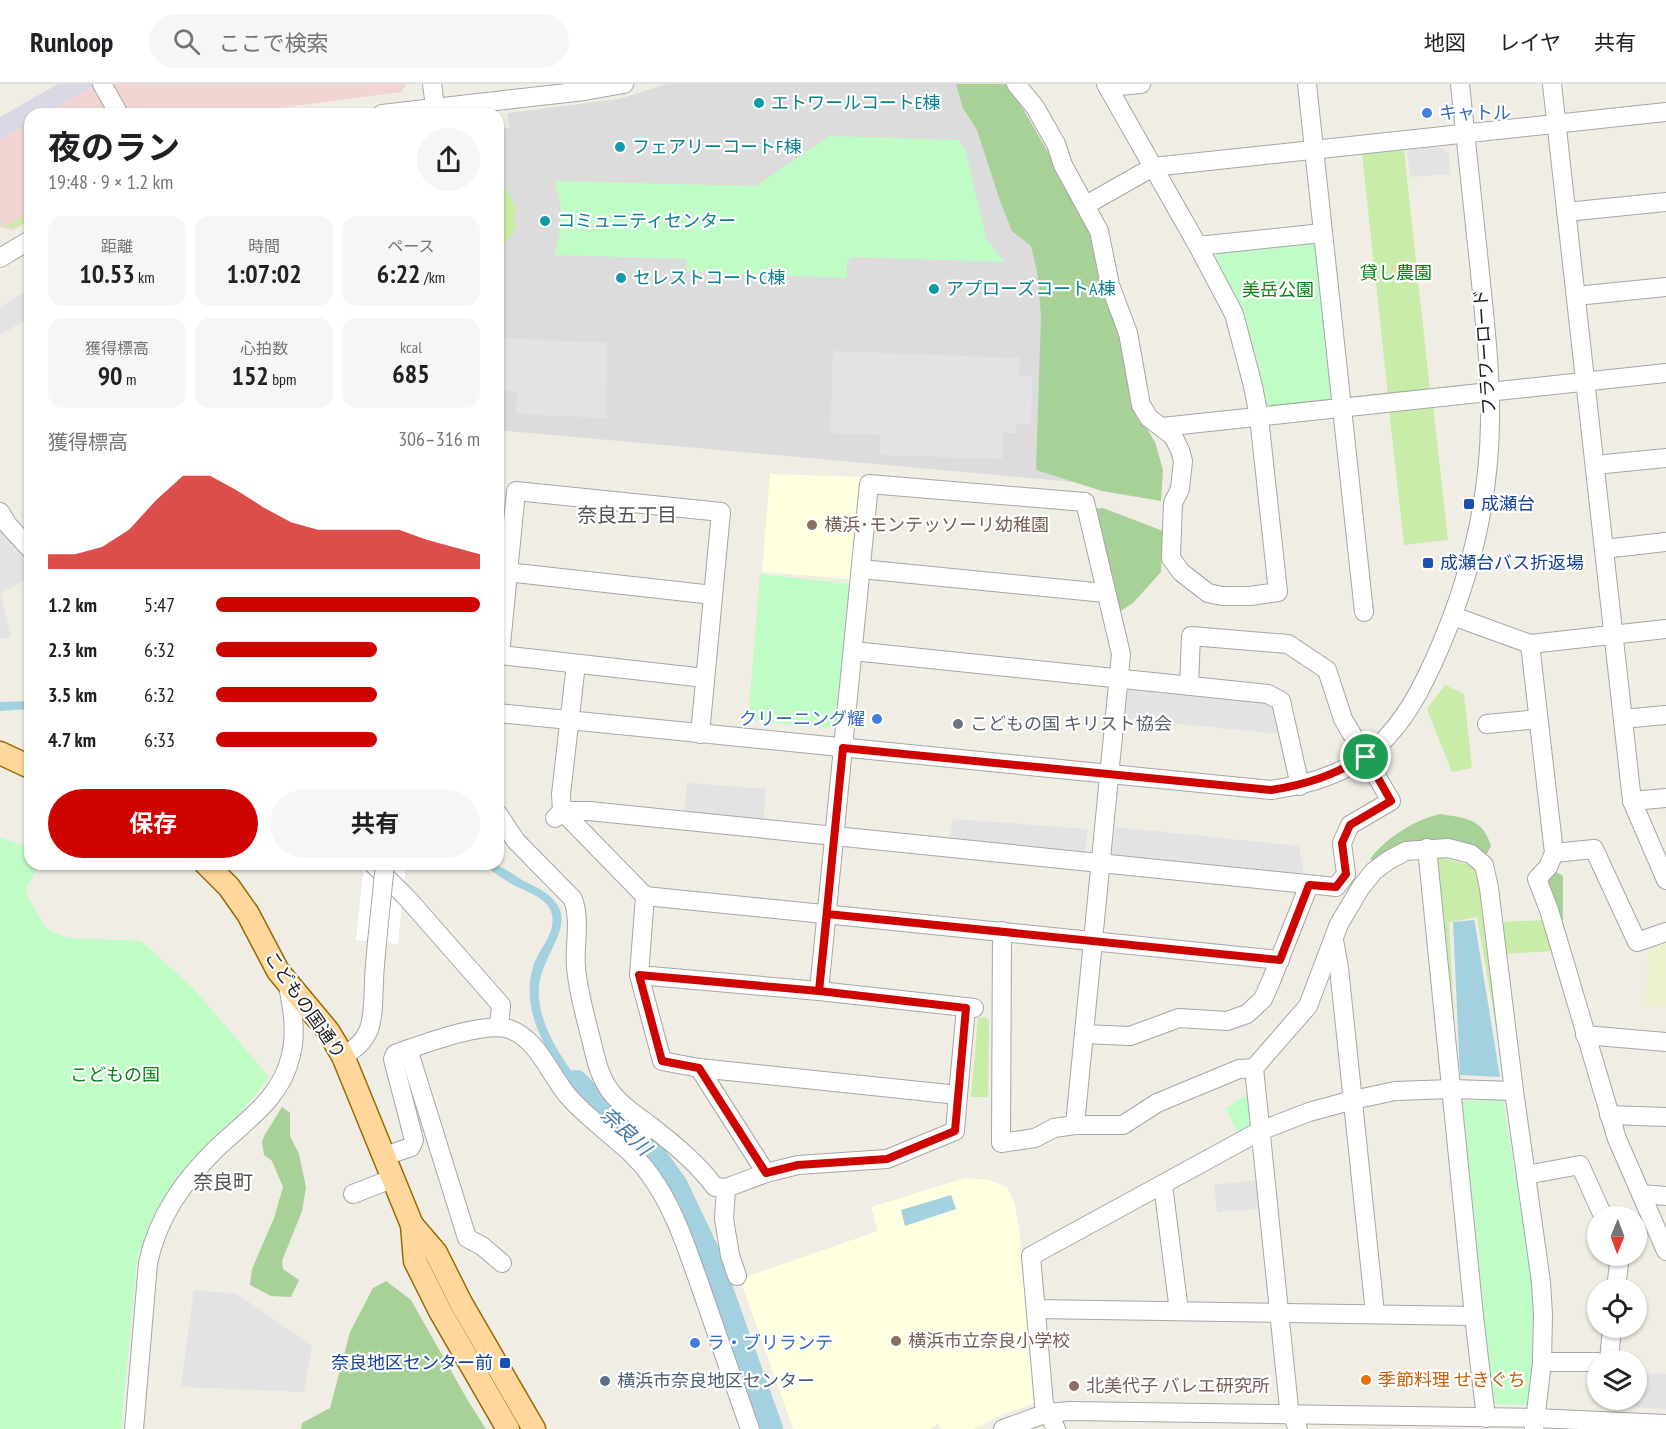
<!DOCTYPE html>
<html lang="ja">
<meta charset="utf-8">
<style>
:root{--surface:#fff;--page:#f6f6f6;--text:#202124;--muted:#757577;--line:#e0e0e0;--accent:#ce0400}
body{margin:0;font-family:"PT Sans Narrow","Noto Sans JP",sans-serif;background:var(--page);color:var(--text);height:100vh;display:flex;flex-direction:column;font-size:22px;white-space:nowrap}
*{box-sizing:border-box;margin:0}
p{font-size:20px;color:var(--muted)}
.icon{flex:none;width:33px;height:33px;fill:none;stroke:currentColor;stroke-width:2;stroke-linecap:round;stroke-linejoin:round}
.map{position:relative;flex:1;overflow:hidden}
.side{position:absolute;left:24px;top:24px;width:480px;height:762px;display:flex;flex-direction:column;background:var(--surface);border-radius:18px;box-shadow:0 2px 4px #0004}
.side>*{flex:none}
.needle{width:39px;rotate:181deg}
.controls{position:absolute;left:1587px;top:1122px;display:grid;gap:12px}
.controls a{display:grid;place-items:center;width:60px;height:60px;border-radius:50%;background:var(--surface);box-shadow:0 2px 4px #0004;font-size:30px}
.pin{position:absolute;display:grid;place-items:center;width:51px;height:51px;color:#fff;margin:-26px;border:3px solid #fff;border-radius:50%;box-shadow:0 2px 6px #0007}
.round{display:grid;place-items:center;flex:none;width:63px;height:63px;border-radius:32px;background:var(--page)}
.headline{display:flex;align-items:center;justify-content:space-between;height:102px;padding:0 24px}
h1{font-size:33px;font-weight:700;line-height:45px}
.metrics{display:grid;grid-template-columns:repeat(3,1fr);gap:9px;height:102px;padding:6px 24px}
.metrics div{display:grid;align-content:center;border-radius:15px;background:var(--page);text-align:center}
.metrics b{font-size:26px;font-weight:700}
.metrics small{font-size:16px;font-weight:400}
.metrics p{font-size:16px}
.chart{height:168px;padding:12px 24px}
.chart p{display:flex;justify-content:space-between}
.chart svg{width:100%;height:108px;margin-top:6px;fill:var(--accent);opacity:.7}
.action{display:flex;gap:12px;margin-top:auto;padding:12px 24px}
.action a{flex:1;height:69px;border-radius:36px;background:var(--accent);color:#fff;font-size:24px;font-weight:700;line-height:69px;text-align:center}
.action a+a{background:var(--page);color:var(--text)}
ul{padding:0 24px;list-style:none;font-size:20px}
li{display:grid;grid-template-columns:96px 72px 1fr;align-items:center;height:45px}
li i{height:15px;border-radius:8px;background:var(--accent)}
header{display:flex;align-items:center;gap:36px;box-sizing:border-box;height:84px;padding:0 30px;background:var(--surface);border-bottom:2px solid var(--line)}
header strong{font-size:28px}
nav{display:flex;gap:33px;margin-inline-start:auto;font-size:21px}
.search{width:420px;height:54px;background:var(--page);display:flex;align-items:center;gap:15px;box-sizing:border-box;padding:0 21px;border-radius:33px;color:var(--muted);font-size:22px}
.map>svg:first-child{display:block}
.residential{fill:#dddcdc}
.commercial{fill:#f2d5d3}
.education{fill:#feffdf}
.farmland{fill:#edf0cf}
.grass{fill:#c9eca9}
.forest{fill:#a8d198}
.park{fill:#c0fcc6}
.parking{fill:#e3e3e3}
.plaza{fill:#d9d9e6}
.water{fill:#a3d1e0}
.pier{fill:#fff}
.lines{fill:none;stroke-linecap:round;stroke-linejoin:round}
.river{stroke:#a3d1e0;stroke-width:26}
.minor-casing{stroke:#a6a6a6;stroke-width:20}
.major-casing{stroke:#9a6a00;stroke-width:25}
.minor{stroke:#fff;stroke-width:18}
.major{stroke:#ffd69b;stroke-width:22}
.minor-bridge-casing{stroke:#a6a6a6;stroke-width:20;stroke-linecap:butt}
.minor-bridge{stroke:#fff;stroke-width:18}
.route-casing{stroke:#fff;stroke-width:12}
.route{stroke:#ce0400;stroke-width:8}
.culture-dot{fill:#0f9aa8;stroke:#fff;stroke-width:2}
.shop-dot{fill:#3f7fe0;stroke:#fff;stroke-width:2}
.transit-dot{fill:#1a4fb4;stroke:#fff;stroke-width:2}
.education-dot{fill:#8d6e63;stroke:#fff;stroke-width:2}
.worship-dot{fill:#6b7280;stroke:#fff;stroke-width:2}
.food-dot{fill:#e8710a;stroke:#fff;stroke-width:2}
.service-dot{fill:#5c6f8a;stroke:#fff;stroke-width:2}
.labels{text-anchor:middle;stroke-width:4.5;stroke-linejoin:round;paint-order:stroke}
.culture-label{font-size:18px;fill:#0d838f;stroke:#fff;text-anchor:start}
.shop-label{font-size:18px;fill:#366cbe;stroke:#fff;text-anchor:start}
.park-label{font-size:18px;fill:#078313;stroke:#fff}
.street-label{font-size:18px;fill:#1f1f1f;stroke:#fff}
.transit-label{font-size:18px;fill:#164399;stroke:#fff;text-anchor:start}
.education-label{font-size:18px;fill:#785e54;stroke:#fff;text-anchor:start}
.worship-label{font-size:18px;fill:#5b616d;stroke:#fff;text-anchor:start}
.food-label{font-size:18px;fill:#c56008;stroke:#fff;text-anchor:start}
.service-label{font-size:18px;fill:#4e5e75;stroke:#fff;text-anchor:start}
.neighbourhood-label{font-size:20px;fill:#525252;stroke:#fff}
.water-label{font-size:20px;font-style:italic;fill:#4476ab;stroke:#fff}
</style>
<header>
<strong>Runloop</strong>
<div class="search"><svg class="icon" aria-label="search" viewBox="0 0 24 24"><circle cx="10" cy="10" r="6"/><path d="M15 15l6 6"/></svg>ここで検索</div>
<nav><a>地図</a><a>レイヤ</a><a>共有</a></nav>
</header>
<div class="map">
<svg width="1666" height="1345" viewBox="0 0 1666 1345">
<rect width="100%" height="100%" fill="#f0ede5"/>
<path class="residential" d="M667 0H970L1129 403 498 346V46L509 44 507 29 619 15Z"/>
<g class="commercial">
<path d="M96 0H407L401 8 280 24 252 30H46Z"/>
<path d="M30 39V136L13 146 0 143V56Z"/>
</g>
<g class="education">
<path d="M770 390 864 393 852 495 762 488Z"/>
<path d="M965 1094 989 1096 1007 1103 1015 1120 1022 1167 1036 1319 1006 1329 974 1345H942L938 1339 930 1345H793L740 1195 878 1147 871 1123Z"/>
</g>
<path class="farmland" d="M1666 858V922H1646L1648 865Z"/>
<g class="grass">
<path d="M1404 66 1430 307 1388 311 1362 70Z"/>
<path d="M498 99 505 102 518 126 514 130 517 144 504 162 498 165Z"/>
<path d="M30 128V135L14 144 0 142V140L6 142Z"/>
<path d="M1433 321 1448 456 1404 461 1389 326Z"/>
<path d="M1445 601 1464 610 1472 684 1452 688 1427 625Z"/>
<path d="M1444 774 1469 781 1479 787 1503 984 1477 833 1449 838 1457 987 1432 775Z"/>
<path d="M1543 836 1552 867 1506 870 1503 838Z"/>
<path d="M986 933 989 937 988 1013H971L978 934Z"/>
</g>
<g class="forest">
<path d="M956 0H1009L1081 126 1101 178 1124 269 1131 319 1155 358 1163 386 1161 417 1102 407 1036 386 1041 232 1037 187 1031 162 1012 147 1000 117 977 46 963 24Z"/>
<path d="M1103 424 1163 447 1161 488 1133 519 1119 528 1094 425Z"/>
<path d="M1440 730C1465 734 1483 734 1491 762L1484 775 1468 765 1375 777 1370 775C1386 754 1414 736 1440 730Z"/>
<path d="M1548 783 1563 792V873L1537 795Z"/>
<path d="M282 1023 290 1029V1052L299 1070 306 1103 302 1127 282 1177 283 1185 299 1196 291 1213 271 1212 250 1201 252 1185 274 1134 283 1103 272 1077 264 1071 262 1058 264 1052Z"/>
<path d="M386 1197 411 1216 467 1315 486 1345H301L302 1339 330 1324 350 1248 373 1204Z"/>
</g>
<g class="park">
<path d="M830 52 959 56 965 65 986 154 1005 178 852 173 847 177V194L687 188V175L554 171C563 144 564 124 554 97L756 102Z"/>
<path d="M1312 157 1318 163 1335 316 1270 324 1266 322 1260 302 1253 267 1212 178 1219 167Z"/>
<path d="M760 490 853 500 839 645 748 636Z"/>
<path d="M0 754 30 763V780H39L25 807 46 845 68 854 141 857 192 903 269 993 234 1038 187 1080 155 1129 137 1175 121 1345H0Z"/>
<path d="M1249 1009 1252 1039 1248 1049 1239 1052 1226 1024Z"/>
<path d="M1503 1016 1528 1168 1533 1215 1531 1321 1489 1320 1461 1017Z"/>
</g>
<g class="parking">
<path d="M1439 63 1449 69 1450 90 1410 93 1407 66Z"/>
<path d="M25 208 30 217V233L0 251V223Z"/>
<path d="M500 254 607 259 606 334 516 330 517 307 498 306Z"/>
<path d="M833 267 1020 274 1019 291 1032 292 1031 340 1017 339 1016 349H1003L1002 375 880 371 881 351 830 349Z"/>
<path d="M0 448 24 469 30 478V493L1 509 11 553 0 555Z"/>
<path d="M1128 606 1265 618 1274 625 1279 650 1123 634 1125 608Z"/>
<path d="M687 699 766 705 763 738 684 729Z"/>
<path d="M953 735 1088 745 1085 768 950 754Z"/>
<path d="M1115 743 1299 762 1304 790 1112 772Z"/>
<path d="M1257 1096 1260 1125 1217 1128 1214 1101Z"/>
<path d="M194 1206 237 1210 312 1262 304 1308 181 1303Z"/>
<path d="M1637 1289 1666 1290V1325L1611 1322 1610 1316H1636Z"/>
</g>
<path class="plaza" d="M58 0H96L46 30H30V39L0 56V33Z"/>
<g class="water">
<path d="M30 617V625L0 627V618Z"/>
<path d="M483 780C507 780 508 790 528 799 600 832 533 866 539 915 543 954 576 997 604 1023L597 1027C561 992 517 937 533 883 538 866 556 850 552 831 549 813 523 807 510 799 500 793 492 787 483 780Z"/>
<path d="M1474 836 1475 840 1500 993 1460 991 1453 838Z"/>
<path d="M951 1111 956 1125 905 1142 901 1126Z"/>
</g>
<path class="pier" d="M364 780H406L398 860 356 856Z"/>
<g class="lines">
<path class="river" d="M576 999 597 1021 649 1065 675 1102 707 1169 770 1345"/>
<g class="minor-casing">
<g id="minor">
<path d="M102 0 119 30"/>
<path d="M432 0 436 30"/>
<path d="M1016 0 1035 23 1056 60 1063 81 1099 147 1110 201 1128 249 1141 321 1149 334 1173 352 1180 366 1183 377 1180 405 1173 419 1171 474 1181 488 1208 509 1222 512H1250L1278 508 1259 333 1253 302 1234 230 1198 162 1106 0"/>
<path d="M1307 0 1364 528"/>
<path d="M1552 0 1632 717 1666 796"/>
<path d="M1108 3 1141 0"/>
<path d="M382 30 584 7 624 0"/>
<path d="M1086 121 1153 83 1666 28"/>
<path d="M1566 128 1666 118"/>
<path d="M1198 162 1322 149"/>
<path d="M0 174 30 156"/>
<path d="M1576 212 1666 203"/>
<path d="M1162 343 1666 289"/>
<path d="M1595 381 1666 374"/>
<path d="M0 428 8 441 30 465"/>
<path d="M1604 465 1666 458"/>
<path d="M861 485 1105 509"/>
<path d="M507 488 713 511"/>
<path d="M1453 532 1530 560 1554 769 1548 783 1537 795 1549 826 1617 1055 1666 1167"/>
<path d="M1530 560 1666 545"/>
<path d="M853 567 1268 610 1281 617 1300 702"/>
<path d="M576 580 561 710 562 727 645 812 639 891 662 977 699 984 958 1011 955 1047 887 1075 798 1081 766 1089 726 1104"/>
<path d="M498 629 1271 706C1368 692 1403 650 1440 563 1470 493 1489 415 1490 339 1491 289 1485 239 1480 189 1473 126 1467 63 1460 0"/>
<path d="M1623 635 1666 631"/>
<path d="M1487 640 1538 635"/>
<path d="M700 650 721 428 516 407 500 571 705 594"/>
<path d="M1632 717 1666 714"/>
<path d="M498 730 516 757 573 815C581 837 574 860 576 883 578 907 585 932 591 955 594 968 597 983 603 995 613 1017 634 1029 652 1043 675 1061 698 1080 715 1103L726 1104 724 1135 730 1171 737 1192"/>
<path d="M555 734 562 727H589L1336 803 1346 790 1342 759 1350 741 1391 717 1343 635 1327 586 1288 560 1191 552 1189 602"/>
<path d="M1427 764 1474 1232 1486 1334"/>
<path d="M1554 769 1594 765 1637 858 1666 848"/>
<path d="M373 780 407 814 501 921 499 943"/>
<path d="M645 812 1280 876"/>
<path d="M1002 847 1001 1059 1035 1054 1054 1044 1075 1041H1123L1157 1019 1239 985 1254 984 1308 922 1339 840 1361 803 1374 787 1389 776 1406 767 1448 764 1471 770 1484 781 1489 804 1514 1007 1541 1198 1543 1230 1542 1278 1534 1345"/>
<path d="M1334 856 1339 884 1375 1229"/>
<path d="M639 891 819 907 974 924"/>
<path d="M819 907 869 400 1085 418 1121 570 1075 1041"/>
<path d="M1084 950 1130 952 1179 934 1227 937 1247 930 1263 915 1271 897 1309 801"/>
<path d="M1585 951 1666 958"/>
<path d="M408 965 467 1154 482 1162 502 1179"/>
<path d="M343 972C376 954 372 933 374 900 374 886 376 872 377 858"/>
<path d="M699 984 766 1089"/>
<path d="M1254 984 1289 1324 1298 1345"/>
<path d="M958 1011 966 924"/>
<path d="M1609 1031 1666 1033"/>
<path d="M631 1058 652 1043"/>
<path d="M385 1072 411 1063 414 1056 393 975 395 970C421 961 483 937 509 945 538 955 550 991 568 1012 593 1041 628 1060 650 1091 675 1125 688 1168 702 1207 718 1253 734 1299 750 1345"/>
<path d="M1526 1091 1580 1081 1603 1132"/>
<path d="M1163 1101 1179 1227"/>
<path d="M353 1110 394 1094"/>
<path d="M1641 1110 1666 1112"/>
<path d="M1616 1204 1620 1172"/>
<path d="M1036 1225 1474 1232"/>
<path d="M1609 1276 1612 1244"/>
<path d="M1542 1278H1598"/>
<path d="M134 1345 148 1179C158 1132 184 1096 218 1063 248 1035 282 1013 291 971 297 947 292 921 287 897"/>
<path d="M1003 1345 1047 1329 1070 1327 1535 1334 1666 1340"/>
<path d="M1056 1345 1044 1320 1031 1172 1260 1047 1309 1028 1353 1016 1395 1007 1452 1005 1514 1007"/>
</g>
</g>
<g class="major-casing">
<g id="major">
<path d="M0 669 30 683"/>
<path d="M206 780 229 803 248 830 278 887 328 947 343 972 412 1141 415 1177 440 1227 508 1345"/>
<path d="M412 1141 436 1169 461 1219 534 1345"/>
</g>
</g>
<use href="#minor" class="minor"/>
<use href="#major" class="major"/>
<g class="minor-bridge-casing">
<path id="minor-bridge" d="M377 858 385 780"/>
</g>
<use href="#minor-bridge" class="minor-bridge"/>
</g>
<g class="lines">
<g class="route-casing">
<path id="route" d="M1366 673C1332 691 1310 700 1271 706L843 664 819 907 639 891 662 977 699 984 766 1089 798 1081 887 1075 955 1047 966 924 819 907 827 830 1280 876 1309 801 1336 803 1346 790 1342 759 1350 741 1391 717 1366 673"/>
</g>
<use href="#route" class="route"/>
</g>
<g class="culture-dot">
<circle cx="759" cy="19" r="6"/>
<circle cx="620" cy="63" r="6"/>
<circle cx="545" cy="137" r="6"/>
<circle cx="621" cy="194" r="6"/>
<circle cx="934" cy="205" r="6"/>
</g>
<g class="shop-dot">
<circle cx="1427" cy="29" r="6"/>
<circle cx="877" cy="635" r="6"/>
<circle cx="695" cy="1259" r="6"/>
</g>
<g class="transit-dot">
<rect x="1463" y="414" width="12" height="12" rx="3"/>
<rect x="1422" y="473" width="12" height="12" rx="3"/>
<rect x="499" y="1273" width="12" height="12" rx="3"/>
</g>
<g class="education-dot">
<circle cx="812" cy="441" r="6"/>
<circle cx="896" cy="1257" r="6"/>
<circle cx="1074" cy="1302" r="6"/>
</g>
<circle class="worship-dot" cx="958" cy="640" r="6"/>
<circle class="food-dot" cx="1366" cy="1296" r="6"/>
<circle class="service-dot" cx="605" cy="1297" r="6"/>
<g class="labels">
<g class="culture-label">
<text x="771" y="25">エトワールコートE棟</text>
<text x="632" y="69">フェアリーコートF棟</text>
<text x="557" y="143">コミュニティセンター</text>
<text x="633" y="200">セレストコートC棟</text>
<text x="946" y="211">アプローズコートA棟</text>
</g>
<g class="shop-label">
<text x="1439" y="35">キャトル</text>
<text x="865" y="641" text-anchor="end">クリーニング耀</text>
<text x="707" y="1265">ラ・ブリランテ</text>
</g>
<g class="park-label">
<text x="1396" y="195">貸し農園</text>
<text x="1278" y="212">美岳公園</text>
<text x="115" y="997">こどもの国</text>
</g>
<g class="street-label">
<text transform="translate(1485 268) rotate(-94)" y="6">フラワーロード</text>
<text transform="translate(305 921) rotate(55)" y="6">こどもの国通り</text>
</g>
<g class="transit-label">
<text x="1481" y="426">成瀬台</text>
<text x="1440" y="485">成瀬台バス折返場</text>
<text x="493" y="1285" text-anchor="end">奈良地区センター前</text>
</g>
<g class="education-label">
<text x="824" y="447">横浜･モンテッソーリ幼稚園</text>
<text x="908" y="1263">横浜市立奈良小学校</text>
<text x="1086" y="1308">北美代子 バレエ研究所</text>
</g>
<g class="worship-label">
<text x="970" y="646">こどもの国 キリスト協会</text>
</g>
<g class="food-label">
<text x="1378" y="1302">季節料理 せきぐち</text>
</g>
<g class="service-label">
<text x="617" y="1303">横浜市奈良地区センター</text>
</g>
<g class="neighbourhood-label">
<text x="627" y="438">奈良五丁目</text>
<text x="223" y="1105">奈良町</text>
</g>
<g class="water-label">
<text transform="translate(626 1047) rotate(43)" y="7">奈良川</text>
</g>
</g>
</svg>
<div class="controls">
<a><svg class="needle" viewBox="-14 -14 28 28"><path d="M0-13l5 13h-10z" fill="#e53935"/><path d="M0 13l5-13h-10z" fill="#757577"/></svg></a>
<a><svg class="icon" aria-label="locate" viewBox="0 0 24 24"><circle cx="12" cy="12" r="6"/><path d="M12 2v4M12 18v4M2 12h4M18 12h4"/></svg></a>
<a><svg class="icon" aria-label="layers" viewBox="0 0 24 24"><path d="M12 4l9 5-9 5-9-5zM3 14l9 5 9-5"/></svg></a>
</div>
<div class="pin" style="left:1366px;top:673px;background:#1e9e55"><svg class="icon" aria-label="arrive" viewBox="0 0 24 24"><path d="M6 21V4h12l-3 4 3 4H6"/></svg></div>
<section class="side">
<div class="headline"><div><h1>夜のラン</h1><p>19:48 · 9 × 1.2 km</p></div><a class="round"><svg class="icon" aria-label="share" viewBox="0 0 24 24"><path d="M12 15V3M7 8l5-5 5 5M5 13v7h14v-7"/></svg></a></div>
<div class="metrics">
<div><p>距離</p><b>10.53<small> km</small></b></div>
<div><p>時間</p><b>1:07:02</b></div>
<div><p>ペース</p><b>6:22<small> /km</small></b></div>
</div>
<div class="metrics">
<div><p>獲得標高</p><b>90<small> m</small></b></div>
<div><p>心拍数</p><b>152<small> bpm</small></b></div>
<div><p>kcal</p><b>685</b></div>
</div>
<div class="chart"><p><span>獲得標高</span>306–316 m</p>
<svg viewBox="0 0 160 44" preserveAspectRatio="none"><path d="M0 44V38L10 38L20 35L30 28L40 16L50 6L60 6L70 12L80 19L90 25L100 28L110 28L120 28L130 28L140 32L150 35L160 38V44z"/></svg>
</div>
<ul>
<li><b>1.2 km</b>5:47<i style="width:100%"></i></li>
<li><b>2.3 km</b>6:32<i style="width:61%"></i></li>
<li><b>3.5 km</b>6:32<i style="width:61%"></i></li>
<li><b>4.7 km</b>6:33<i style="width:61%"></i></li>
</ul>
<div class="action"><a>保存</a><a>共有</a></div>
</section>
</div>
